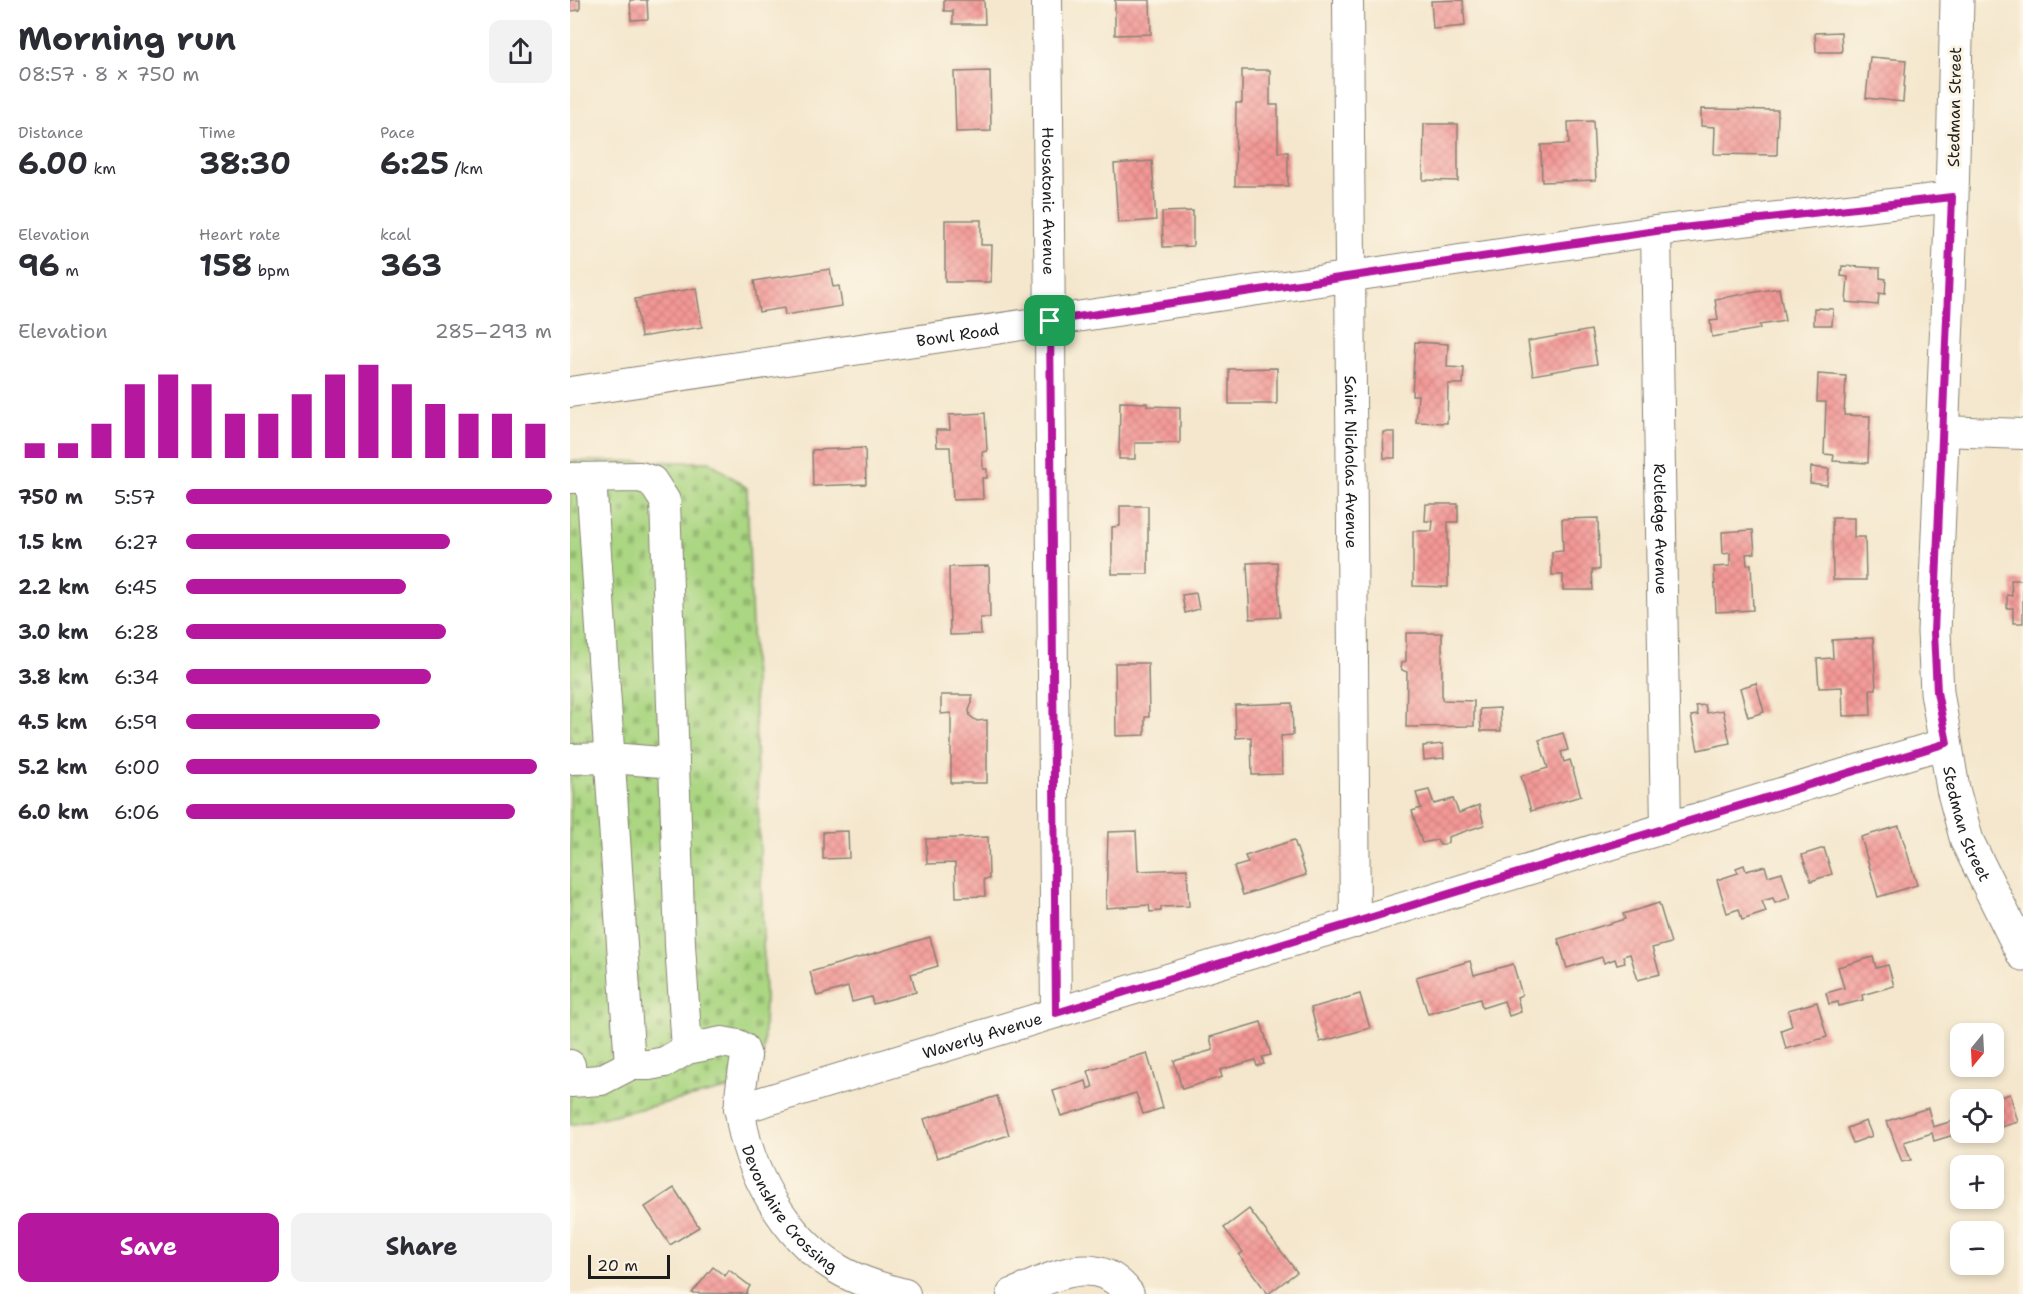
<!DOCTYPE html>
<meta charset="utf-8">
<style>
:root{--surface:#fff;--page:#f2f2f3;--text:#2b2b33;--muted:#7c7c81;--accent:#b5179e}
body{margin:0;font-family:"Shantell Sans",sans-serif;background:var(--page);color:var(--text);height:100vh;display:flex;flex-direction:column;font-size:22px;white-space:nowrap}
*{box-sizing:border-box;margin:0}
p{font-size:20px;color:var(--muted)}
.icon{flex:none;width:33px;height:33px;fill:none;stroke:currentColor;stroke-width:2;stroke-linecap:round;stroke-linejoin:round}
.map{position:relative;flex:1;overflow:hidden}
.drawer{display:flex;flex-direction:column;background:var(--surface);width:570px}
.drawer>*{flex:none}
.needle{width:39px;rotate:198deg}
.fabs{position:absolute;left:1380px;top:1023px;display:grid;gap:12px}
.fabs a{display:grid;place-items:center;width:54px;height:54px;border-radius:12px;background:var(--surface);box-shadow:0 3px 9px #0003;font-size:30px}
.scale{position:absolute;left:18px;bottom:15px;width:82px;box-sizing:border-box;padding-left:6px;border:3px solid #1c1c1c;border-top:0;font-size:16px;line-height:21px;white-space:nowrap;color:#1c1c1c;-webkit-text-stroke:4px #fcf5e5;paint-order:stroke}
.pin{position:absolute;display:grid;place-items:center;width:51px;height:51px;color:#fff;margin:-26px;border-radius:12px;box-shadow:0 3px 9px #0006}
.round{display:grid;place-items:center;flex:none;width:63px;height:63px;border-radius:12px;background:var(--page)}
.headline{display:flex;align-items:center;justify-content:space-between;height:102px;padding:0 18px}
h1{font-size:33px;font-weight:700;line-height:45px}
.figures{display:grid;grid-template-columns:repeat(3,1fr);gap:9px;height:102px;padding:6px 18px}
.figures div{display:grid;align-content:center}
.figures b{font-size:30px;font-weight:700}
.figures small{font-size:16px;font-weight:400}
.figures p{font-size:16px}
.chart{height:168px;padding:12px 18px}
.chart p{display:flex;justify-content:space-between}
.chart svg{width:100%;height:108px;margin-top:6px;stroke:var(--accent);stroke-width:6}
.action{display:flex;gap:12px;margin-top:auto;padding:12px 18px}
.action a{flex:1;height:69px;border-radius:12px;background:var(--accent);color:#fff;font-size:24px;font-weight:700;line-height:69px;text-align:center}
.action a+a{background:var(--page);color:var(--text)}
ul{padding:0 18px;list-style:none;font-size:20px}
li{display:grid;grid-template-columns:96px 72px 1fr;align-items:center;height:45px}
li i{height:15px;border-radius:8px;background:var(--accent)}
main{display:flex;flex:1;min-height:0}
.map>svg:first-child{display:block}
.cemetery{fill:url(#cemetery-stones);stroke:#64794f;stroke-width:1.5}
.building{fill:url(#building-cross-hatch)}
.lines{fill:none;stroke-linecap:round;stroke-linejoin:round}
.minor-casing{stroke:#888274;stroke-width:32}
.major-casing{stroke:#888274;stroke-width:35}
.minor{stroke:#fff;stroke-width:30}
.major{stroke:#fff;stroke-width:33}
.route-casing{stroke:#fff;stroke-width:12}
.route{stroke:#b5179e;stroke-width:8}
.labels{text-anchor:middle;stroke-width:6;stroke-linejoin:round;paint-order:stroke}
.street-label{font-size:16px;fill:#1c1c1c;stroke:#fcf5e5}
</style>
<main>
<section class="drawer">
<div class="headline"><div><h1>Morning run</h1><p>08:57 · 8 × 750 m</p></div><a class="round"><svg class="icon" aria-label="share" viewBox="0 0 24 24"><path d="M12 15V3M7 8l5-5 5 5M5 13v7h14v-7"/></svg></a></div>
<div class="figures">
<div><p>Distance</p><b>6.00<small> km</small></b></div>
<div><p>Time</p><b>38:30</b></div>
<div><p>Pace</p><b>6:25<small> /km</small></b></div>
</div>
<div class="figures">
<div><p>Elevation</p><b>96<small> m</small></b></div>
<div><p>Heart rate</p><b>158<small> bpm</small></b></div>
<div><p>kcal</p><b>363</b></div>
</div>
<div class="chart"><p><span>Elevation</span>285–293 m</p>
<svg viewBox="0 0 160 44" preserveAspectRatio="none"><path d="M5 44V38M15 44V38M25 44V30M35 44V14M45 44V10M55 44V14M65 44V26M75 44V26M85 44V18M95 44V10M105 44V6M115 44V14M125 44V22M135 44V26M145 44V26M155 44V30"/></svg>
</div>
<ul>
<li><b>750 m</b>5:57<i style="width:100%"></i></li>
<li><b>1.5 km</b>6:27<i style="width:72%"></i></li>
<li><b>2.2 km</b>6:45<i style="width:60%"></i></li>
<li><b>3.0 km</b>6:28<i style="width:71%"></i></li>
<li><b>3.8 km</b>6:34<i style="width:67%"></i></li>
<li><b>4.5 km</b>6:59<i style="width:53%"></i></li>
<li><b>5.2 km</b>6:00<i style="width:96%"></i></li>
<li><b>6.0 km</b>6:06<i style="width:90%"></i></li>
</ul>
<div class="action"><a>Save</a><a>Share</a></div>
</section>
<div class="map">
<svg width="1453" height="1294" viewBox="0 0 1453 1294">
<defs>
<pattern id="cemetery-stones" width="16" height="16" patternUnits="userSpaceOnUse" patternTransform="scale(1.5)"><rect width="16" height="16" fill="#abd682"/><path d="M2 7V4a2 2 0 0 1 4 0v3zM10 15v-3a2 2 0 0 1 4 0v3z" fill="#93b770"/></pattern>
<pattern id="building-cross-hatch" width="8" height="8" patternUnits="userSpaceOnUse" patternTransform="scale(1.5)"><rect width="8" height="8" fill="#f39896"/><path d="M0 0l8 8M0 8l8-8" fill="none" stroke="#d08281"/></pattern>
</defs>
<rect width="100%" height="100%" fill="#fcf5e5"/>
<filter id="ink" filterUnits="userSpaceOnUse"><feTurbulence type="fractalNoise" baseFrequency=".0167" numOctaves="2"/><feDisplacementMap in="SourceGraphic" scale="12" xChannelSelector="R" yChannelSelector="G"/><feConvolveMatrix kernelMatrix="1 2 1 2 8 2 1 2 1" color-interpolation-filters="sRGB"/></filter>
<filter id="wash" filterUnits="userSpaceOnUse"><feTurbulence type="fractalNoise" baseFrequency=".008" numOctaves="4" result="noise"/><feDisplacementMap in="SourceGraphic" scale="24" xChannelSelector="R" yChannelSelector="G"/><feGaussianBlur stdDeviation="1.35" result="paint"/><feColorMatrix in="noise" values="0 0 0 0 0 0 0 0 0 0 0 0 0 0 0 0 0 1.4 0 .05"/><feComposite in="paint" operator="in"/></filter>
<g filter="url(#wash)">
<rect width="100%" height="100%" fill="#f4e7cd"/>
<path class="cemetery" d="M0 461 140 462 177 488 195 995 193 1065 174 1085 0 1125Z"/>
<g id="blocks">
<g class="building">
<path d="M0 0H10V10L0 11Z"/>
<path d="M60 0H77L78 19 61 20Z"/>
<path d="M374 0H414L415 24H383V11H374Z"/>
<path d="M545 0H580L581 34 545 35Z"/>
<path d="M893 0 895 26 863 29 861 1Z"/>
<path d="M1271 32 1272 52H1246L1245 33Z"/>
<path d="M1300 57 1336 60 1333 102 1296 98Z"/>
<path d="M672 70H700V105H708V152H718V186H665L666 103H672Z"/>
<path d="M420 71 421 131 386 132 384 72Z"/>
<path d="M1131 109 1208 110 1207 155 1144 154 1145 127 1131 126Z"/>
<path d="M1023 121 1026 180 972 182 971 145 999 144 998 122Z"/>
<path d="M854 124H888V181L853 180Z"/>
<path d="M582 161 586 220 548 223 544 164Z"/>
<path d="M623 211V246L593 247 592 212Z"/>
<path d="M375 220H411V245H422L421 282H375Z"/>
<path d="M1272 266 1310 268V278L1316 279 1315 294 1309 293 1308 305 1276 302 1278 277 1271 276Z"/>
<path d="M260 269 263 287 269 286 272 306 215 315 214 308 189 312 184 281Z"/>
<path d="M126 288 132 327 71 337 65 299Z"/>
<path d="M1209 288 1215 321 1189 325 1190 329 1142 337 1140 321 1148 320 1145 299Z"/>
<path d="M1244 308 1263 309 1262 325H1244Z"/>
<path d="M1021 330 1027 364 963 375 958 341Z"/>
<path d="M845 342 878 344 877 367 894 368 893 384H878L877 423 846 422 848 395H842Z"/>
<path d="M707 368V404H659V369Z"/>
<path d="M1248 374 1276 376 1274 415 1300 416 1298 463 1263 461 1264 455 1254 454 1256 402H1247Z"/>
<path d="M550 402 577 403V406L610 407V443H565V459H549Z"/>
<path d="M415 413 417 451 412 452 413 469H417V478H412L413 499 383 500 380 447H367L366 430H380L379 415Z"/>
<path d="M813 432H825V458H814Z"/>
<path d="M295 448 296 484 243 486 242 450Z"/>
<path d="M1241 467 1259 469 1257 485 1240 483Z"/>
<path d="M856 504H888V522H878V587L843 586V531H862L863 521H855Z"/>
<path d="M550 506H578V574H542V527L550 526Z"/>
<path d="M1028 518 1029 570H1022L1023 590H993V575H982V552L993 551 992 519Z"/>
<path d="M1262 518H1284V537H1295L1296 580H1263Z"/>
<path d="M1183 530 1185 553 1176 554 1177 565 1181 564 1183 610 1146 612 1144 567 1160 566V553L1153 554 1152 532Z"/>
<path d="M707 562 710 617 680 619 677 563Z"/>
<path d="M419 566 420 618H410L411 634 380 635 379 567Z"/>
<path d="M1441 580H1453V623H1443V608H1437V595L1442 596Z"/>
<path d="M626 593 629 609 615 613 612 595Z"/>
<path d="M836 633H872V700L904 701V726L836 727 837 672 832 670 831 667 832 663 836 661Z"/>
<path d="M1303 638 1306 689H1300L1301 715 1273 716 1272 687 1249 688 1247 659 1263 658 1262 640Z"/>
<path d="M545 663H578L579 717H575V735L546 736Z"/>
<path d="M1186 683 1194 712 1178 717 1170 688Z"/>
<path d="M371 695H402V703L399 710 400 716 407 721 417 720V783H381V713L371 714Z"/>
<path d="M722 703 723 735 711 736 712 774 682 775 681 737 666 738 665 705Z"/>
<path d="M1135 705 1137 713 1153 710 1160 743 1128 750 1121 716 1128 715 1126 706Z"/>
<path d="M930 708 931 731H911L910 709Z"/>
<path d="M993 733 998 750 991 752 994 762 1000 760 1011 796 961 811 951 776 978 768 969 740Z"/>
<path d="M873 744 874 758 854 760 853 746Z"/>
<path d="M859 790 864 804 883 799 889 813 909 805 914 825 878 837V842L874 845H870L867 840 852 843 842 811 851 808 846 793Z"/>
<path d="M1329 826 1347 885 1308 897 1291 837Z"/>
<path d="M278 831 279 858 253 859V832Z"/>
<path d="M566 831 568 871 617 869 619 906 591 907V911L580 912 579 905 536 908 538 832Z"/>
<path d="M418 837 419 879H414L415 896 386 897 385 863 357 864 356 839Z"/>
<path d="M724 840 736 875 673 895 664 867 678 863 675 856Z"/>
<path d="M1254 848 1262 874 1241 881 1232 855Z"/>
<path d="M1174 865 1176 871 1195 866 1198 876 1212 872 1220 898 1205 903 1203 898 1192 901 1196 912 1172 920 1169 909 1157 913 1147 880 1168 873 1166 868Z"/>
<path d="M1089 903 1101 943 1082 948 1090 974 1068 980 1060 954 1053 956 1055 963 1047 965 1045 959 1034 963 1032 957 997 968 988 939 1055 919 1053 914Z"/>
<path d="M360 937 368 966 341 974 346 992 303 1004 301 997 282 1002 278 987 247 996 240 972Z"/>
<path d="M1303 957 1306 968 1318 965 1324 986 1292 995 1293 1000 1269 1006 1268 1002 1259 1004 1256 993 1274 988 1268 967Z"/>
<path d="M900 961 904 975 943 964 952 995 947 997 951 1012 939 1016 934 1001 912 1008 910 999 858 1014 846 977Z"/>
<path d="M790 994 800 1028 750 1042 741 1008Z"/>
<path d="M1247 1002 1257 1037 1216 1049 1211 1030 1222 1026 1218 1010Z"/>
<path d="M691 1022 701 1055 692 1057 694 1064 687 1066 685 1060 650 1070 652 1077 612 1089 604 1061 643 1050 640 1037Z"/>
<path d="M577 1053 593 1108 573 1114 566 1093 491 1116 483 1091 516 1081 518 1089 523 1087 518 1071Z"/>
<path d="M1440 1094 1448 1122 1424 1129V1099Z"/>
<path d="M427 1096 439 1135 367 1158 354 1119Z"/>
<path d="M1358 1108 1363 1127 1386 1120 1384 1111 1390 1109V1133L1364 1141 1362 1133 1334 1142 1341 1160 1332 1162 1317 1121Z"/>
<path d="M1296 1121 1302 1136 1283 1143 1277 1128Z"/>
<path d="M104 1188 129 1227 100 1245 75 1207Z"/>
<path d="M679 1209 727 1272 698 1294 669 1255 673 1252 654 1228Z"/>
<path d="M143 1267 155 1276 159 1270 180 1286 176 1293 177 1294 122 1293Z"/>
</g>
</g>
</g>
<g filter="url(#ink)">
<use href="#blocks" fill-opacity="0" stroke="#888274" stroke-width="1.5"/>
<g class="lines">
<g class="minor-casing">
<g id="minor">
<path id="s1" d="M477 0 486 1013"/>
<path id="s2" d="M778 0 785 923"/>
<path id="s3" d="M1086 231 1096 829"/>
<path id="s4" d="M0 392 1086 231 1382 197"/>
<path d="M1373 431 1453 434"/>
<path d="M0 478 70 477 82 481 95 501 104 763 41 758 0 759"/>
<path d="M21 478 60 1065"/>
<path d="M104 763 110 945 117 1049"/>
<path id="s5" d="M0 1065 1 1082 31 1080 60 1065H79L95 1062 117 1049 152 1042 168 1045 173 1048 176 1056C174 1072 168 1096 170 1111 177 1170 215 1237 266 1268 287 1281 311 1288 335 1294"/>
<path id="s6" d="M169 1109 1376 743"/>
<path d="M442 1294C481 1278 527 1250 559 1294"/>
</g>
</g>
<g class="major-casing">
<g id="major">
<path id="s7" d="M1387 0 1382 197 1364 632 1367 692 1383 789 1397 841 1453 954"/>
</g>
</g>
<use href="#minor" class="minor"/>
<use href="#major" class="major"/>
</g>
</g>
<g class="lines" filter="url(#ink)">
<g class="route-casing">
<path id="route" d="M1382 197 1364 632 1367 692 1377 743 486 1013 480 321 1086 231Z"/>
</g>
<use href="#route" class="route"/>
</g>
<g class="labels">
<g class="street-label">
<text transform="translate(1384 107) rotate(-89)" y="6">Stedman Street</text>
<text dy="6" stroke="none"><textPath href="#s1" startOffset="201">Housatonic Avenue</textPath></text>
<text dy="6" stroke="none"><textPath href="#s4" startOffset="392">Bowl Road</textPath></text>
<text dy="6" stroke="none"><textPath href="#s2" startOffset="462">Saint Nicholas Avenue</textPath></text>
<text dy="6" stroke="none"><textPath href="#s3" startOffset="298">Rutledge Avenue</textPath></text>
<text dy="6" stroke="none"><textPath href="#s7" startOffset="828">Stedman Street</textPath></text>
<text dy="6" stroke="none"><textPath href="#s6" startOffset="254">Waverly Avenue</textPath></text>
<text dy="6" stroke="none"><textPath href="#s5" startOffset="375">Devonshire Crossing</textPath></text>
</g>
</g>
</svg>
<div class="fabs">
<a><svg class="needle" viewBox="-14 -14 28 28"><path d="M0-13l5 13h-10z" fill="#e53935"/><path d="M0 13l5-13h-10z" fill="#7c7c81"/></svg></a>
<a><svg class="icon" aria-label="locate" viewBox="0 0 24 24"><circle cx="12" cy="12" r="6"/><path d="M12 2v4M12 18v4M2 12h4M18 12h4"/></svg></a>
<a>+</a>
<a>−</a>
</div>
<div class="scale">20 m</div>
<div class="pin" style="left:480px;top:321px;background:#1e9e55"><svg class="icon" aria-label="arrive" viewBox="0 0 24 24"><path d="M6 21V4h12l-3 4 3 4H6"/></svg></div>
</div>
</main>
